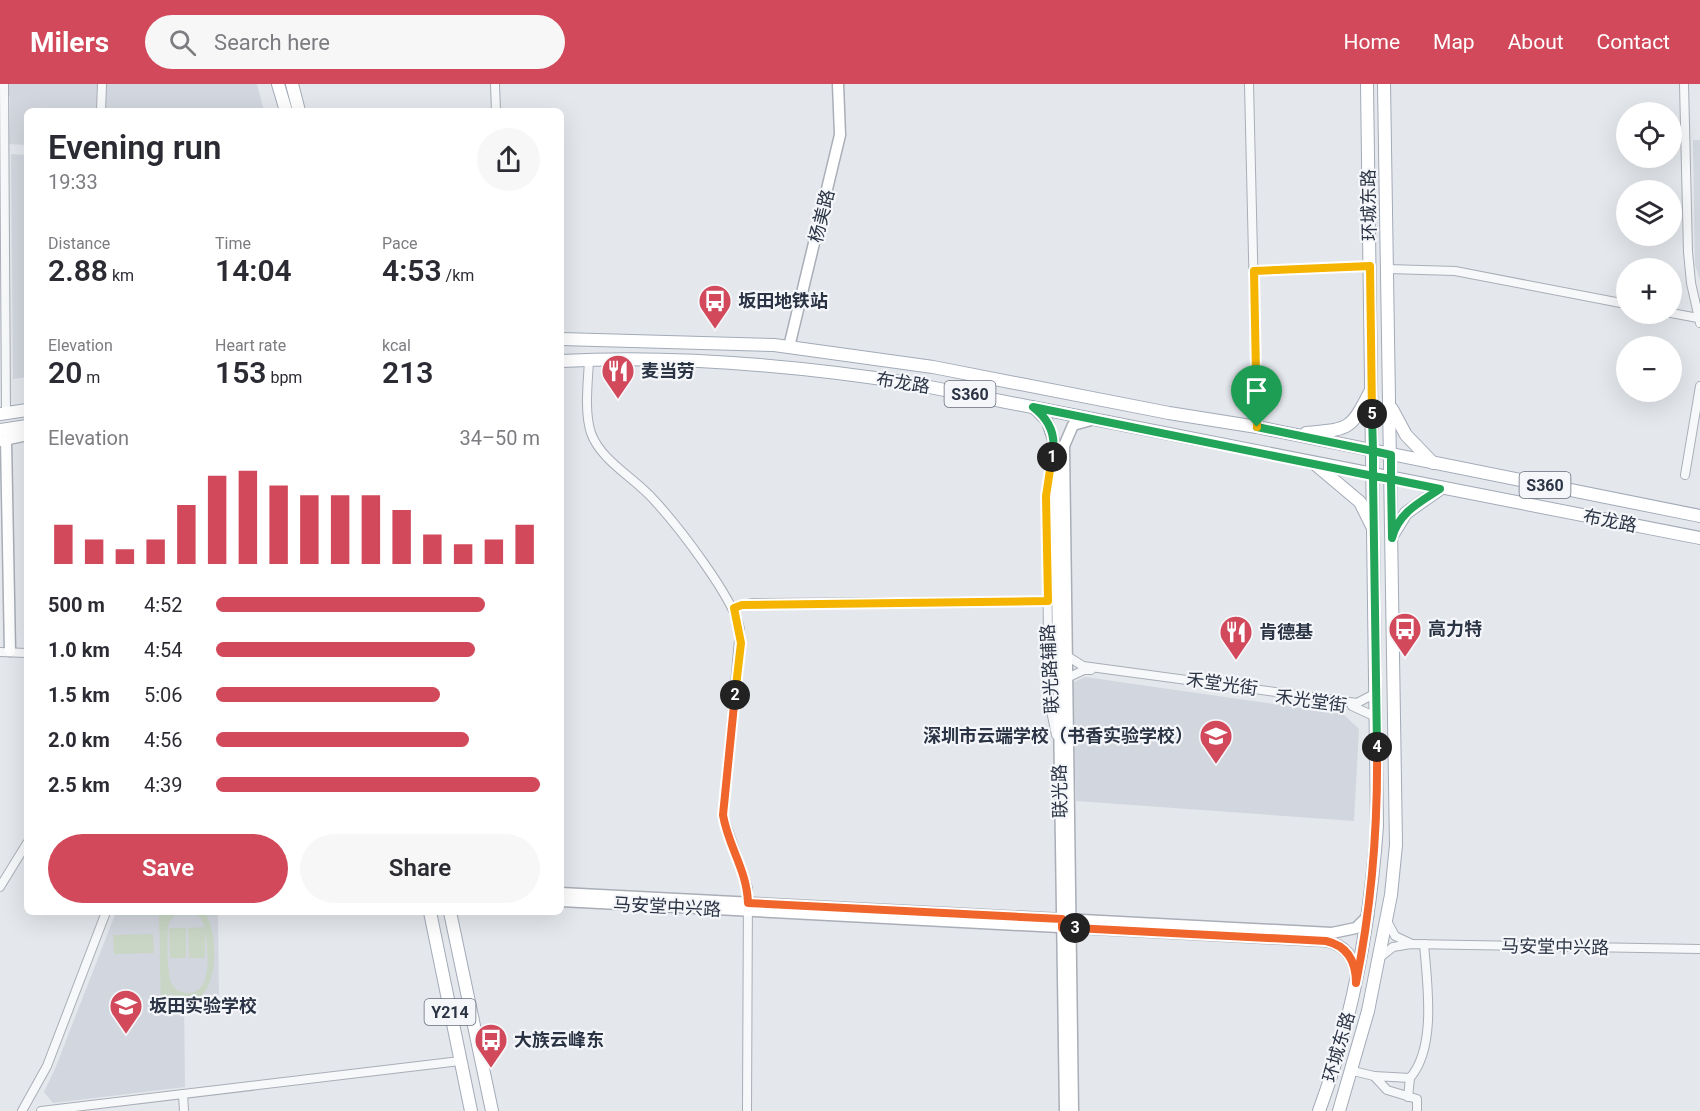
<!DOCTYPE html>
<meta charset="utf-8">
<style>
:root{--surface:#fff;--page:#f7f7f7;--text:#2b2b33;--muted:#7c7c81;--accent:#d1495b}
body{margin:0;font-family:Roboto,"Noto Sans SC",sans-serif;background:var(--page);color:var(--text);height:100vh;display:flex;flex-direction:column;font-size:22px;white-space:nowrap}
*{box-sizing:border-box;margin:0}
p{font-size:20px;color:var(--muted)}
.icon{flex:none;width:33px;height:33px;fill:none;stroke:currentColor;stroke-width:2;stroke-linecap:round;stroke-linejoin:round}
.map{position:relative;flex:1;overflow:hidden}
.panel{position:absolute;left:24px;top:24px;width:540px;height:807px;display:flex;flex-direction:column;background:var(--surface);border-radius:9px;box-shadow:0 6px 24px #0002}
.panel>*{flex:none}
.buttons{position:absolute;left:1616px;top:18px;display:grid;gap:12px}
.buttons a{display:grid;place-items:center;width:66px;height:66px;border-radius:50%;background:var(--surface);box-shadow:0 6px 24px #0002;font-size:30px}
.pin{position:absolute;display:grid;place-items:center;width:51px;height:51px;color:#fff;margin:-62px -26px;border-radius:50% 50% 50% 0;rotate:-45deg;box-shadow:0 0 6px #0007}
.pin .icon{rotate:45deg}
.km{position:absolute;width:30px;height:30px;margin:-15px;border-radius:50%;background:#222;color:#fff;font-size:16px;line-height:30px;text-align:center}
.round{display:grid;place-items:center;flex:none;width:63px;height:63px;border-radius:32px;background:var(--page)}
.overview{display:flex;align-items:center;justify-content:space-between;height:102px;padding:0 24px}
h1{font-size:33px;font-weight:600;line-height:45px}
.figures{display:grid;grid-template-columns:repeat(3,1fr);gap:9px;height:102px;padding:6px 24px}
.figures div{display:grid;align-content:center}
.figures b{font-size:30px;font-weight:600}
.figures small{font-size:16px;font-weight:400}
.figures p{font-size:16px}
.chart{height:168px;padding:12px 24px}
.chart p{display:flex;justify-content:space-between}
.chart svg{width:100%;height:108px;margin-top:6px;stroke:var(--accent);stroke-width:6}
.primary-button{display:flex;gap:12px;margin-top:auto;padding:12px 24px}
.primary-button a{flex:1;height:69px;border-radius:36px;background:var(--accent);color:#fff;font-size:24px;font-weight:600;line-height:69px;text-align:center}
.primary-button a+a{background:var(--page);color:var(--text)}
ul{padding:0 24px;list-style:none;font-size:20px}
li{display:grid;grid-template-columns:96px 72px 1fr;align-items:center;height:45px}
li i{height:15px;border-radius:8px;background:var(--accent)}
header{display:flex;align-items:center;gap:36px;box-sizing:border-box;height:84px;padding:0 30px;background:var(--accent);color:#fff}
header strong{font-size:28px}
nav{display:flex;gap:33px;margin-inline-start:auto;font-size:21px}
.search{width:420px;height:54px;background:var(--page);display:flex;align-items:center;gap:15px;box-sizing:border-box;padding:0 21px;border-radius:33px;color:var(--muted);font-size:22px}
.map>svg:first-child{display:block}
.built{fill:#d2d6de}
.green{fill:#c9d6c5}
.lines{fill:none;stroke-linecap:round;stroke-linejoin:round}
.street-casing{stroke:#a9aeb7;stroke-width:10}
.secondary-casing{stroke:#a9aeb7;stroke-width:13}
.primary-casing{stroke:#a3abb8;stroke-width:14}
.street{stroke:#f7f8fa;stroke-width:8}
.secondary{stroke:#fff;stroke-width:10}
.primary{stroke:#fff;stroke-width:12}
.split-1-casing{stroke:#fff;stroke-width:12}
.split-2-casing{stroke:#fff;stroke-width:12}
.split-3-casing{stroke:#fff;stroke-width:12}
.split-4-casing{stroke:#fff;stroke-width:12}
.split-5-casing{stroke:#fff;stroke-width:12}
.split-6-casing{stroke:#fff;stroke-width:12}
.split-1{stroke:#22a559;stroke-width:8}
.split-2{stroke:#f5b400;stroke-width:8}
.split-3{stroke:#f0652b;stroke-width:8}
.split-4{stroke:#f0652b;stroke-width:8}
.split-5{stroke:#22a559;stroke-width:8}
.split-6{stroke:#f5b400;stroke-width:8}
.labels{text-anchor:middle;stroke-width:4.5;stroke-linejoin:round;paint-order:stroke}
.shield{fill:#f4f6f9;stroke:#676e7b;stroke-width:1.5}
.shield-label{font-size:16px;font-weight:bold;fill:#2b3445}
.street-label{font-size:18px;fill:#2b3445;stroke:#f4f6f9}
.poi-label{font-size:18px;font-weight:bold;fill:#2b3445;stroke:#f4f6f9;text-anchor:start}
</style>
<header>
<strong>Milers</strong>
<div class="search"><svg class="icon" aria-label="search" viewBox="0 0 24 24"><circle cx="10" cy="10" r="6"/><path d="M15 15l6 6"/></svg>Search here</div>
<nav><a>Home</a><a>Map</a><a>About</a><a>Contact</a></nav>
</header>
<div class="map">
<svg width="1700" height="1027" viewBox="0 0 1700 1027">
<rect width="100%" height="100%" fill="#e4e7ec"/>
<g class="built">
<path d="M0 0H257L264 27H27V61L9 60 10 12H0Z"/>
<path d="M1693 56H1700V196L1695 181Z"/>
<path d="M11 70 27 71V293L13 295Z"/>
<path d="M1085 593 1343 630 1359 645 1354 737 1076 717 1072 599Z"/>
<path d="M116 828H218L219 916 184 917 185 1003 53 1019 44 1008 55 985Z"/>
</g>
<g class="green">
<path d="M159 828H182C176 830 171 833 169 840 166 849 167 893 172 900 175 906 181 909 188 909 215 909 207 862 205 845V874H189L188 844 205 843 200 833 191 828H204C223 850 218 944 170 909V929H161Z"/>
<path d="M169 844H186V874H170Z"/>
<path d="M153 850 154 869 114 870 113 851Z"/>
</g>
<g class="lines">
<g class="street-casing">
<g id="street">
<path d="M4 0 6 329"/>
<path d="M495 0 496 27"/>
<path d="M1249 0 1257 343"/>
<path d="M1684 0 1688 168 1691 199 1700 239"/>
<path d="M101 27 102 0"/>
<path d="M1388 185 1455 187 1626 220"/>
<path d="M1254 187 1370 182"/>
<path d="M1671 229 1698 234"/>
<path d="M589 276C588 299 584 327 591 349 601 377 635 394 654 416 678 442 733 513 740 545L723 731 748 804 747 1027"/>
<path d="M1052 374 1046 412 1049 617 1056 651"/>
<path d="M1685 391 1700 302"/>
<path d="M734 524 752 519 1048 517"/>
<path d="M0 568 27 569"/>
<path d="M1067 572 1083 582 1357 619 1376 609"/>
<path d="M1067 594 1084 586H1091"/>
<path d="M1352 622 1376 633"/>
<path d="M0 803 27 759"/>
<path d="M1387 837 1395 852 1410 859"/>
<path d="M1379 874 1393 863 1411 860 1700 865"/>
<path d="M1353 987 1374 992"/>
<path d="M183 1010 184 1027"/>
<path d="M1408 1013 1410 994"/>
<path d="M22 1027 47 982 106 828"/>
<path d="M41 1027 460 977"/>
<path d="M1417 1027V1015L1387 1006 1374 992 1410 994C1437 963 1427 898 1424 860"/>
</g>
</g>
<g class="secondary-casing">
<g id="secondary">
<path d="M789 263 840 51 838 0"/>
<path d="M1033 323 1047 337 1055 361 1065 1027"/>
<path d="M6 356 10 567"/>
<path d="M0 357 27 351"/>
<path d="M561 809 1332 849 1356 844 1368 832"/>
<path d="M561 817 1326 857C1344 861 1354 872 1356 891"/>
<path d="M1073 1027 1064 362 1073 341 1091 336"/>
</g>
</g>
<g class="primary-casing">
<g id="primary">
<path d="M278 0 286 27"/>
<path d="M292 0 299 27"/>
<path d="M561 255 774 261 933 283 1169 329 1257 343 1700 432"/>
<path d="M561 277C678 271 793 281 909 299L1700 454"/>
<path d="M1392 325 1406 351 1433 379"/>
<path d="M0 330 27 326"/>
<path d="M0 346 27 342"/>
<path d="M1306 349C1349 345 1350 347 1370 308"/>
<path d="M1316 381 1360 418 1372 442"/>
<path d="M1393 450 1406 429 1440 405"/>
<path d="M430 828 471 1027"/>
<path d="M450 828 492 1027"/>
<path d="M1319 1027C1353 935 1370 840 1377 742L1367 0"/>
<path d="M1339 1027 1368 927 1391 811 1396 761 1384 0"/>
</g>
</g>
<use href="#street" class="street"/>
<use href="#secondary" class="secondary"/>
<use href="#primary" class="primary"/>
</g>
<g class="lines">
<g class="split-1-casing">
<path id="split-1" d="M1052 373C1057 352 1050 336 1033 323L1373 392V367L1257 343"/>
</g>
<g class="split-2-casing">
<path id="split-2" d="M735 611 741 559 734 524 742 521 1048 517 1046 412 1052 373"/>
</g>
<g class="split-3-casing">
<path id="split-3" d="M735 611 723 731C728 762 747 786 748 819L1062 835V844H1075"/>
</g>
<g class="split-4-casing">
<path id="split-4" d="M1075 844 1326 857C1348 862 1356 878 1356 899 1372 820 1378 743 1377 663"/>
</g>
<g class="split-5-casing">
<path id="split-5" d="M1372 330 1373 367 1391 371V395L1440 405C1420 418 1398 429 1392 454L1391 395 1373 392 1377 663"/>
</g>
<g class="split-6-casing">
<path id="split-6" d="M1257 343 1254 187 1370 182 1372 330"/>
</g>
<use href="#split-1" class="split-1"/>
<use href="#split-2" class="split-2"/>
<use href="#split-3" class="split-3"/>
<use href="#split-4" class="split-4"/>
<use href="#split-5" class="split-5"/>
<use href="#split-6" class="split-6"/>
</g>
<defs>
<g id="bus-pin" transform="scale(1.725)"><path d="M0 17L-7.5 6A9.5 9.5 0 1 1 7.5 6Z" fill="#d1495b" stroke="#f4f6f9"/><path d="M-5-6H5V4H4V6H2V4H-2V6H-4V4H-5ZM-3.5-4V0h7V-4ZM-3.5 1.2v1.5H-2V1.2ZM2 1.2v1.5H3.5V1.2Z" fill="#fff"/></g>
<g id="restaurant-pin" transform="scale(1.725)"><path d="M0 17L-7.5 6A9.5 9.5 0 1 1 7.5 6Z" fill="#d1495b" stroke="#f4f6f9"/><path d="M-5-6h1v4h1v-4h1v4h1v-4h1v5L-1.5 .5V6h-2V.5L-5-1ZM5-6V6H3V1.5H1.5Q1.5-4 5-6Z" fill="#fff"/></g>
<g id="school-pin" transform="scale(1.725)"><path d="M0 17L-7.5 6A9.5 9.5 0 1 1 7.5 6Z" fill="#d1495b" stroke="#f4f6f9"/><path d="M0-5L7-2L0 1L-7-2ZM-4 1L0 2.5L4 1V4Q0 6-4 4Z" fill="#fff"/></g>
</defs>
<g fill-rule="evenodd">
<use href="#bus-pin" x="715" y="217"/>
<use href="#restaurant-pin" x="618" y="287"/>
<use href="#bus-pin" x="1405" y="545"/>
<use href="#restaurant-pin" x="1236" y="548"/>
<use href="#school-pin" x="1216" y="652"/>
<use href="#school-pin" x="126" y="922"/>
<use href="#bus-pin" x="491" y="956"/>
</g>
<g class="labels">
<g class="shield">
<rect x="944.5" y="297" width="51" height="26" rx="4.5"/>
<rect x="1519.5" y="388" width="51" height="26" rx="4.5"/>
<rect x="424.5" y="915" width="51" height="26" rx="4.5"/>
</g>
<g class="shield-label">
<text x="970" y="316">S360</text>
<text x="1545" y="407">S360</text>
<text x="450" y="934">Y214</text>
</g>
<g class="street-label">
<text transform="translate(1369 121) rotate(-91)" y="6">环城东路</text>
<text transform="translate(822 132) rotate(-76)" y="6">杨美路</text>
<text transform="translate(903 299) rotate(9)" y="6">布龙路</text>
<text transform="translate(1610 437) rotate(11)" y="6">布龙路</text>
<text transform="translate(1050 585) rotate(-93)" y="6">联光路辅路</text>
<text transform="translate(1222 600) rotate(8)" y="6">禾堂光街</text>
<text transform="translate(1311 617) rotate(8)" y="6">禾光堂街</text>
<text transform="translate(1060 707) rotate(-91)" y="6">联光路</text>
<text transform="translate(667 823) rotate(3)" y="6">马安堂中兴路</text>
<text transform="translate(1555 863) rotate(1)" y="6">马安堂中兴路</text>
<text transform="translate(1339 963) rotate(-74)" y="6">环城东路</text>
</g>
<g class="poi-label">
<text x="738" y="223">坂田地铁站</text>
<text x="641" y="293">麦当劳</text>
<text x="1428" y="551">高力特</text>
<text x="1259" y="554">肯德基</text>
<text x="1193" y="658" text-anchor="end">深圳市云端学校（书香实验学校）</text>
<text x="149" y="928">坂田实验学校</text>
<text x="514" y="962">大族云峰东</text>
</g>
</g>
</svg>
<div class="buttons">
<a><svg class="icon" aria-label="locate" viewBox="0 0 24 24"><circle cx="12" cy="12" r="6"/><path d="M12 2v4M12 18v4M2 12h4M18 12h4"/></svg></a>
<a><svg class="icon" aria-label="layers" viewBox="0 0 24 24"><path d="M12 4l9 5-9 5-9-5zM3 14l9 5 9-5"/></svg></a>
<a>+</a>
<a>−</a>
</div>
<div class="pin" style="left:1257px;top:343px;background:#1e9e55"><svg class="icon" aria-label="arrive" viewBox="0 0 24 24"><path d="M6 21V4h12l-3 4 3 4H6"/></svg></div>
<b class="km" style="left:1052px;top:373px">1</b>
<b class="km" style="left:735px;top:611px">2</b>
<b class="km" style="left:1075px;top:844px">3</b>
<b class="km" style="left:1377px;top:663px">4</b>
<b class="km" style="left:1372px;top:330px">5</b>
<section class="panel">
<div class="overview"><div><h1>Evening run</h1><p>19:33</p></div><a class="round"><svg class="icon" aria-label="share" viewBox="0 0 24 24"><path d="M12 15V3M7 8l5-5 5 5M5 13v7h14v-7"/></svg></a></div>
<div class="figures">
<div><p>Distance</p><b>2.88<small> km</small></b></div>
<div><p>Time</p><b>14:04</b></div>
<div><p>Pace</p><b>4:53<small> /km</small></b></div>
</div>
<div class="figures">
<div><p>Elevation</p><b>20<small> m</small></b></div>
<div><p>Heart rate</p><b>153<small> bpm</small></b></div>
<div><p>kcal</p><b>213</b></div>
</div>
<div class="chart"><p><span>Elevation</span>34–50 m</p>
<svg viewBox="0 0 160 44" preserveAspectRatio="none"><path d="M5 44V28M15 44V34M25 44V38M35 44V34M45 44V20M55 44V8M65 44V6M75 44V12M85 44V16M95 44V16M105 44V16M115 44V22M125 44V32M135 44V36M145 44V34M155 44V28"/></svg>
</div>
<ul>
<li><b>500 m</b>4:52<i style="width:83%"></i></li>
<li><b>1.0 km</b>4:54<i style="width:80%"></i></li>
<li><b>1.5 km</b>5:06<i style="width:69%"></i></li>
<li><b>2.0 km</b>4:56<i style="width:78%"></i></li>
<li><b>2.5 km</b>4:39<i style="width:100%"></i></li>
</ul>
<div class="primary-button"><a>Save</a><a>Share</a></div>
</section>
</div>
